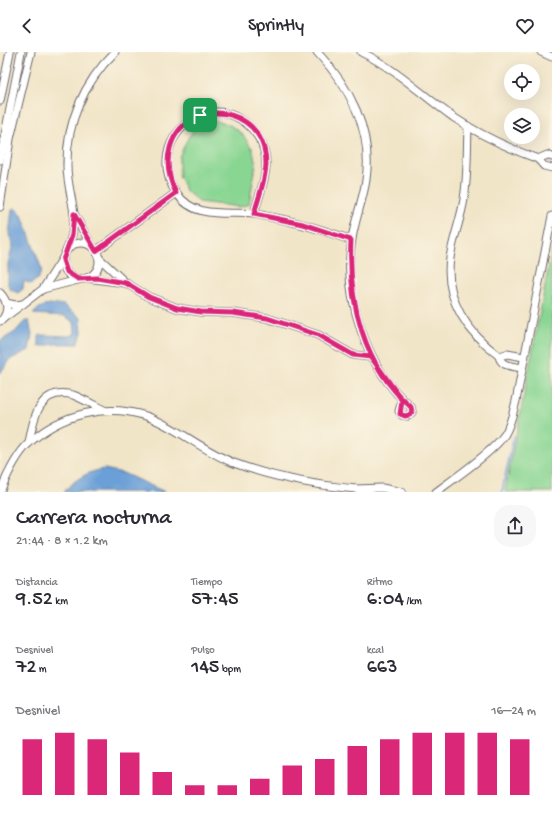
<!DOCTYPE html>
<html lang="es">
<meta charset="utf-8">
<style>
:root{--surface:#fff;--page:#f7f7f7;--text:#2b2b33;--muted:#7c7c81;--accent:#db2777}
body{margin:0;font-family:"Gochi Hand",sans-serif;background:var(--page);color:var(--text);height:100vh;display:flex;flex-direction:column;font-size:15px;white-space:nowrap}
*{box-sizing:border-box;margin:0}
p{font-size:13px;color:var(--muted)}
.icon{flex:none;width:22px;height:22px;fill:none;stroke:currentColor;stroke-width:2;stroke-linecap:round;stroke-linejoin:round}
.map{position:relative;height:440px;overflow:hidden}
.panel{display:flex;flex-direction:column;background:var(--surface);flex:1}
.panel>*{flex:none}
.controls{position:absolute;left:504px;top:12px;display:grid;gap:8px}
.controls a{display:grid;place-items:center;width:36px;height:36px;border-radius:50%;background:var(--surface);box-shadow:0 4px 16px #0002;font-size:20px}
.pin{position:absolute;display:grid;place-items:center;width:34px;height:34px;color:#fff;margin:-17px;border-radius:8px;box-shadow:0 2px 6px #0006}
.round{display:grid;place-items:center;flex:none;width:42px;height:42px;border-radius:16px;background:var(--page)}
.summary{display:flex;align-items:center;justify-content:space-between;height:68px;padding:0 16px}
h1{font-size:22px;font-weight:600;line-height:30px}
.figures{display:grid;grid-template-columns:repeat(3,1fr);gap:6px;height:68px;padding:4px 16px}
.figures div{display:grid;align-content:center}
.figures b{font-size:20px;font-weight:600}
.figures small{font-size:11px;font-weight:400}
.figures p{font-size:11px}
.chart{height:112px;padding:8px 16px}
.chart p{display:flex;justify-content:space-between}
.chart svg{width:100%;height:72px;margin-top:4px;stroke:var(--accent);stroke-width:6}
header{display:flex;justify-content:space-between;align-items:center;height:52px;padding:0 16px;background:var(--surface);font-size:18px;font-weight:600}
.map>svg:first-child{display:block}
.green{fill:#89d693;stroke:#567c67}
.water{fill:#6b9fd7;stroke:#466089}
.lines{fill:none;stroke-linecap:round;stroke-linejoin:round}
.stream{stroke:#6b9fd7;stroke-width:2}
.minor-casing{stroke:#6a666c;stroke-width:9}
.minor{stroke:#fff;stroke-width:7}
.route-casing{stroke:#fff;stroke-width:8}
.route{stroke:#db2777;stroke-width:5}
</style>
<header><svg class="icon" aria-label="back" viewBox="0 0 24 24"><path d="M15 5l-7 7 7 7"/></svg>Sprintly<svg class="icon" aria-label="heart" viewBox="0 0 24 24"><path d="M12 20l-8-8c-3-5 5-10 8-4 3-6 11-1 8 4z"/></svg></header>
<div class="map">
<svg width="552" height="440" viewBox="0 0 552 440">
<rect width="100%" height="100%" fill="#fcf5e5"/>
<filter id="ink" filterUnits="userSpaceOnUse"><feTurbulence type="fractalNoise" baseFrequency=".025" numOctaves="2"/><feDisplacementMap in="SourceGraphic" scale="8" xChannelSelector="R" yChannelSelector="G"/><feConvolveMatrix kernelMatrix="1 2 1 2 8 2 1 2 1" color-interpolation-filters="sRGB"/></filter>
<filter id="wash" filterUnits="userSpaceOnUse"><feTurbulence type="fractalNoise" baseFrequency=".012" numOctaves="4" result="noise"/><feDisplacementMap in="SourceGraphic" scale="16" xChannelSelector="R" yChannelSelector="G"/><feGaussianBlur stdDeviation="0.9" result="paint"/><feColorMatrix in="noise" values="0 0 0 0 0 0 0 0 0 0 0 0 0 0 0 0 0 1.4 0 .05"/><feComposite in="paint" operator="in"/></filter>
<g filter="url(#wash)">
<rect width="100%" height="100%" fill="#f1e5c8"/>
<g class="green">
<path d="M213 68 230 73 242 82 252 96 256 112 249 152 240 155 199 150 186 139 179 124V105L188 86 197 74Z"/>
<path d="M552 198V440H505Z"/>
</g>
<g class="water">
<path d="M15 156 22 163 42 218 38 227 31 232 24 229 23 237 18 241 11 238 8 233V211L13 192 9 183 12 157Z"/>
<path d="M49 252 64 253 81 266 82 281 77 292H54L39 295V284L41 283 71 284 75 280 74 270 64 264 33 262 39 256Z"/>
<path d="M25 269H29L32 282 29 298 11 307 0 321V289L15 280Z"/>
<path d="M105 417 123 421 165 440H64C75 427 88 419 105 417Z"/>
</g>
<g class="lines">
<path class="stream" d="M502 440 514 384"/>
</g>
</g>
<g filter="url(#ink)">
<g class="lines">
<g class="minor-casing">
<g id="minor">
<path d="M317 0C350 35 373 79 366 128 363 148 355 167 352 187 342 244 367 318 411 355L412 360 408 364 402 363 399 359 402 349"/>
<path d="M361 0C396 17 422 43 453 65 480 83 508 96 538 107L544 114 552 116"/>
<path d="M541 0 552 5"/>
<path d="M0 49 10 0"/>
<path d="M468 74C467 98 468 123 464 147 461 167 453 186 450 206 444 248 468 281 499 304"/>
<path d="M538 107 547 103 552 105"/>
<path d="M0 108 21 0"/>
<path d="M0 155 10 87 31 0"/>
<path d="M74 162C72 146 67 130 67 114 66 71 84 30 115 0"/>
<path d="M254 162C258 146 266 128 266 112 266 75 224 45 191 68 177 78 168 92 167 109 166 131 180 154 203 159 220 163 238 160 255 162 262 163 269 165 275 166 302 171 326 179 351 188"/>
<circle cx="81" cy="209" r="18"/>
<path d="M67 198 72 183 74 162 93 196"/>
<path d="M96 199 176 141"/>
<path d="M63 206 43 237 78 228"/>
<path d="M87 226 126 231 98 205"/>
<path d="M126 231 149 245 177 256 201 260 233 261 267 266 318 283 353 303 371 305"/>
<path d="M0 241C8 249 9 259 2 268"/>
<path d="M23 252 43 237"/>
<path d="M0 269 23 252 15 253 6 251"/>
<path d="M522 316C513 314 501 315 499 304L507 302 524 305"/>
<path d="M29 391C33 367 39 334 73 343 83 347 94 353 104 358"/>
<path d="M0 440C7 423 16 403 29 391 61 362 105 351 146 364 175 374 203 399 234 411 274 426 314 433 356 437"/>
<path d="M362 440 356 437 382 436 402 440"/>
<path d="M436 440C454 427 494 399 505 382 511 372 513 360 516 349L552 164"/>
</g>
</g>
<use href="#minor" class="minor"/>
</g>
</g>
<g class="lines" filter="url(#ink)">
<g class="route-casing">
<path id="route" d="M200 63C167 77 161 111 176 141L96 199 74 162 72 183 63 208 67 220 78 227 97 226 126 231 149 245 177 256 201 260 233 261 267 266 318 283 353 303 371 305 399 344 402 349 400 362 405 364 409 363 412 360 411 355C363 314 348 249 351 188L303 172 254 162C258 146 266 128 266 111 265 74 235 55 200 63"/>
</g>
<use href="#route" class="route"/>
</g>
</svg>
<div class="controls">
<a><svg class="icon" aria-label="locate" viewBox="0 0 24 24"><circle cx="12" cy="12" r="6"/><path d="M12 2v4M12 18v4M2 12h4M18 12h4"/></svg></a>
<a><svg class="icon" aria-label="layers" viewBox="0 0 24 24"><path d="M12 4l9 5-9 5-9-5zM3 14l9 5 9-5"/></svg></a>
</div>
<div class="pin" style="left:200px;top:63px;background:#1e9e55"><svg class="icon" aria-label="arrive" viewBox="0 0 24 24"><path d="M6 21V4h12l-3 4 3 4H6"/></svg></div>
</div>
<section class="panel">
<div class="summary"><div><h1>Carrera nocturna</h1><p>21:44 · 8 × 1.2 km</p></div><a class="round"><svg class="icon" aria-label="share" viewBox="0 0 24 24"><path d="M12 15V3M7 8l5-5 5 5M5 13v7h14v-7"/></svg></a></div>
<div class="figures">
<div><p>Distancia</p><b>9.52<small> km</small></b></div>
<div><p>Tiempo</p><b>57:45</b></div>
<div><p>Ritmo</p><b>6:04<small> /km</small></b></div>
</div>
<div class="figures">
<div><p>Desnivel</p><b>72<small> m</small></b></div>
<div><p>Pulso</p><b>145<small> bpm</small></b></div>
<div><p>kcal</p><b>663</b></div>
</div>
<div class="chart"><p><span>Desnivel</span>16–24 m</p>
<svg viewBox="0 0 160 44" preserveAspectRatio="none"><path d="M5 44V10M15 44V6M25 44V10M35 44V18M45 44V30M55 44V38M65 44V38M75 44V34M85 44V26M95 44V22M105 44V14M115 44V10M125 44V6M135 44V6M145 44V6M155 44V10"/></svg>
</div>
</section>
